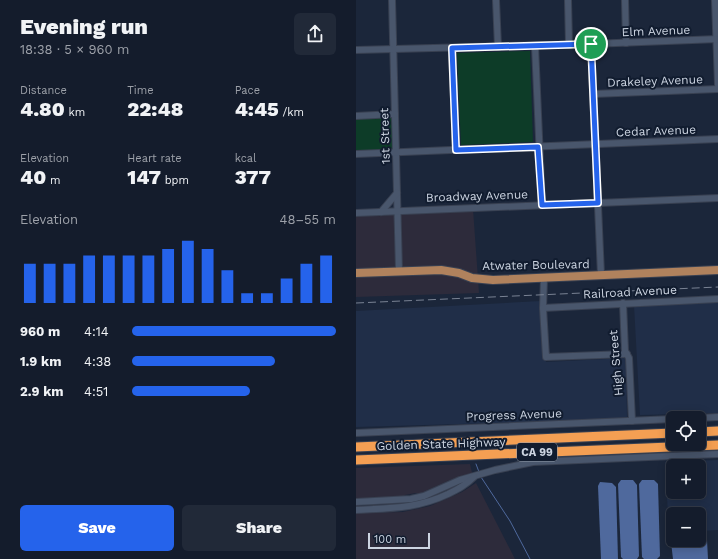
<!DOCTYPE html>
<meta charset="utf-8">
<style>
:root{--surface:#141c2c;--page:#212938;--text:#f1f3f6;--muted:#9da1a9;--line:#333a48;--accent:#2563eb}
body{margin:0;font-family:"Work Sans",sans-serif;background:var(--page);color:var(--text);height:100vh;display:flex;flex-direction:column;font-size:15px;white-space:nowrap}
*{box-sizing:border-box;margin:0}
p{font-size:13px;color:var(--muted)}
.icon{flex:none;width:22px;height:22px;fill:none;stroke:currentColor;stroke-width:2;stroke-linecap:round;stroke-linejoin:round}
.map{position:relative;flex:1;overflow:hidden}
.drawer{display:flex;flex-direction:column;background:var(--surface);width:356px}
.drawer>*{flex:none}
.tools{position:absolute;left:310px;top:411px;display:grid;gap:8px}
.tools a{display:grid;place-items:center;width:40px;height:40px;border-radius:6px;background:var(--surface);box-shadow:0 2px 10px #0003,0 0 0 1px var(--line);font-size:20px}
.scale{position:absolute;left:12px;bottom:10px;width:62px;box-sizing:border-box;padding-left:4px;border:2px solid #ccd4e1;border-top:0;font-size:11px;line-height:14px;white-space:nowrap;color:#ccd4e1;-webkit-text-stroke:3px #111c2f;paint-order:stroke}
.pin{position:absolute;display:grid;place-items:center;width:34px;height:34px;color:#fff;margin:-17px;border:2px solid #fff;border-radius:50%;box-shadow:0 1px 4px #0007}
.round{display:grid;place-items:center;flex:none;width:42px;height:42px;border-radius:6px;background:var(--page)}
.headline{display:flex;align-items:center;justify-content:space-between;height:68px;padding:0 20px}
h1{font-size:22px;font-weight:800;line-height:30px}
.metrics{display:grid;grid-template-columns:repeat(3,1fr);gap:6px;height:68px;padding:4px 20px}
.metrics div{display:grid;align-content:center}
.metrics b{font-size:20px;font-weight:800}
.metrics small{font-size:11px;font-weight:400}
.metrics p{font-size:11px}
.chart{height:112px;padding:8px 20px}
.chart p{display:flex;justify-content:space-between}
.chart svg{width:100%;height:72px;margin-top:4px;stroke:var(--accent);stroke-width:6}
.button{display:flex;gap:8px;margin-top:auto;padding:8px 20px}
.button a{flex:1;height:46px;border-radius:6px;background:var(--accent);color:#fff;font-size:16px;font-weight:800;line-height:46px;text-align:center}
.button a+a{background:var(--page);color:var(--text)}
ul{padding:0 20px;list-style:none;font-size:13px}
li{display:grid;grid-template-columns:64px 48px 1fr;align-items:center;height:30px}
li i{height:10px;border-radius:5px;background:var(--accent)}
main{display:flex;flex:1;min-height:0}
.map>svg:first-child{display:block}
.commercial{fill:#2d2b3b}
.built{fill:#202e48;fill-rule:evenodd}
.green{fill:#0d3c28}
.water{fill:#4f699d}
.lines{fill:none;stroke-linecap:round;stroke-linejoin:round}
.stream{stroke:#4f699d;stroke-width:1}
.minor-casing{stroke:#394152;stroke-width:8}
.major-casing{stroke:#394152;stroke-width:10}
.highway-casing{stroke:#394152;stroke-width:11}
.minor{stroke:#49566c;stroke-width:6}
.major{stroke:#b0825d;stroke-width:8}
.highway{stroke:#f49f53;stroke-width:9}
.rail{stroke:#798293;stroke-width:1;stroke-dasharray:8 4;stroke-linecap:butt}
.route-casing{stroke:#fff;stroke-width:8}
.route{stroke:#2563eb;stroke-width:5}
.labels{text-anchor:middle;stroke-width:4;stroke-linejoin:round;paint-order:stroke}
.shield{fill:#111c2f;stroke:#949dac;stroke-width:1}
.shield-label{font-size:11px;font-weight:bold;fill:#ccd4e1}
.street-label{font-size:12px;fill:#ccd4e1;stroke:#111c2f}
</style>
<main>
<section class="drawer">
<div class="headline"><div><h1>Evening run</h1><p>18:38 · 5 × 960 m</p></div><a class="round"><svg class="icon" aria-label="share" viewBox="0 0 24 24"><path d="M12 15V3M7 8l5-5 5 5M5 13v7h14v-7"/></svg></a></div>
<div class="metrics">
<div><p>Distance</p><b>4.80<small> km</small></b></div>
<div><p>Time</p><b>22:48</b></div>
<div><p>Pace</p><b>4:45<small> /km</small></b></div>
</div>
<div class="metrics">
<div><p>Elevation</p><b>40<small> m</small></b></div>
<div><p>Heart rate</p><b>147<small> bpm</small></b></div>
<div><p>kcal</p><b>377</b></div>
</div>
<div class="chart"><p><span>Elevation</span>48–55 m</p>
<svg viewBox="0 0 160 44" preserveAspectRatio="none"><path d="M5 44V20M15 44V20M25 44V20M35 44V15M45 44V15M55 44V15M65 44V15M75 44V11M85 44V6M95 44V11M105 44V24M115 44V38M125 44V38M135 44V29M145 44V20M155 44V15"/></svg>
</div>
<ul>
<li><b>960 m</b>4:14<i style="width:100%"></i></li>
<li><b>1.9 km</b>4:38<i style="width:70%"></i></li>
<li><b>2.9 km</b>4:51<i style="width:58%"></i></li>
</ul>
<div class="button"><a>Save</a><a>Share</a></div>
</section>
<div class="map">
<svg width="362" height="559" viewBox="0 0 362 559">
<rect width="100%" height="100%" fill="#1b263a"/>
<g class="commercial">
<path d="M117 209 123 293 0 297V211Z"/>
<path d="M114 464 116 473 94 480 63 494 60 493 49 495 47 497 0 499V468Z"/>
<path d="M120 483 159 559H0V513L47 512 74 506 106 492Z"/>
</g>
<g class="built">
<path d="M185 301 190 362 270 358 271 417 244 420 0 427V311Z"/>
<path d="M362 302V413L284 415 278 305Z"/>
<path d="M362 460V530L343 531V514H317V532H313L309 462ZM317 466H343V492H317Z"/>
</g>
<g class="green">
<path d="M174 51 177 142 105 145 101 53Z"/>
<path d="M36 117V149L0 152V119Z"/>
</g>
<g class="water">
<path d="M265 480H277L281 485 283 556 281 559H267L265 557 262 484Z"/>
<path d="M286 480H298L302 484 304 556 301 559H288L286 557 283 484Z"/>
<path d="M244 482 256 483 260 487 262 559H245L242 486Z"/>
<path d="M343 537H348L351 540 352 559H317L315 542 318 540H343Z"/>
</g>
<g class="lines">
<g class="stream">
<path d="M120 464 123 472"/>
<path d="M125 477 154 521 174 559"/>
</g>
<g class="minor-casing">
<g id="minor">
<path d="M36 0 43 271"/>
<path d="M140 0 142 47"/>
<path d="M212 0 213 45"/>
<path d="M269 0 270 43"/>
<path d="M359 0 362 85"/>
<path d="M235 44 245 275"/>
<path d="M179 46 186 205"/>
<path d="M96 48 100 150"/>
<path d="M0 50 235 44 362 39"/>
<path d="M237 94 362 89"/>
<path d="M0 116 39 114"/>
<path d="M0 154 362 139"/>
<path d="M25 212 41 193"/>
<path d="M0 213 362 198"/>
<path d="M188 278 187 308 190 357 271 354"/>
<path d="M267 303 269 351 273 358 276 421"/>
<path d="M187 308 362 299"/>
<path d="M343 418 362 417"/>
<path d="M0 433 317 419"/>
<path d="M0 502 55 499 68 496 104 480 139 470 177 462 362 454"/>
<path d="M0 510C34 508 60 509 92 494 102 489 110 485 118 477"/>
</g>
</g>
<g class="major-casing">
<path id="major" d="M0 273 85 270 103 273 116 278 137 280 362 270"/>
</g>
<g class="highway-casing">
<g id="highway">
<path d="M343 432 362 431"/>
<path d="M0 447 317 433"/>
<path d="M0 460 362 445"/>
</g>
</g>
<use href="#minor" class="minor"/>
<use href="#major" class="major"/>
<use href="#highway" class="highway"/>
<path class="rail" d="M0 303 362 287"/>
</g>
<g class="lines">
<g class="route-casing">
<path id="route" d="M235 44 242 203 186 205 182 147 100 150 96 48Z"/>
</g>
<use href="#route" class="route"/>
</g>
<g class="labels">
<rect class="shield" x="161" y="443" width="40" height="18" rx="3"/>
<g class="shield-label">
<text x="181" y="456">CA 99</text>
</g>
<g class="street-label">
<text transform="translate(300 31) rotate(-2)" y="4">Elm Avenue</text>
<text transform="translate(299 81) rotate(-2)" y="4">Drakeley Avenue</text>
<text transform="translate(300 131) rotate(-2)" y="4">Cedar Avenue</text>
<text transform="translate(29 136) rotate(-92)" y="4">1st Street</text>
<text transform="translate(121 196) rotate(-2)" y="4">Broadway Avenue</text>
<text transform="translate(180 265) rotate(-1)" y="4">Atwater Boulevard</text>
<text transform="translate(274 292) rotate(-3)" y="4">Railroad Avenue</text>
<text transform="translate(260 363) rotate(-95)" y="4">High Street</text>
<text transform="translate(158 415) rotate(-2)" y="4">Progress Avenue</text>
<text transform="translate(85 444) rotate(-2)" y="4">Golden State Highway</text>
</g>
</g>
</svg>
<div class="tools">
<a><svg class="icon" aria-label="locate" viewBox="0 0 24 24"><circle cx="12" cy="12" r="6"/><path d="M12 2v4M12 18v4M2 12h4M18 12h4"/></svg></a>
<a>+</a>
<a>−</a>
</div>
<div class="scale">100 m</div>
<div class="pin" style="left:235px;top:44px;background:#1e9e55"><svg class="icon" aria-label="arrive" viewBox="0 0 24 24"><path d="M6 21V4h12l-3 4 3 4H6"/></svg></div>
</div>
</main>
